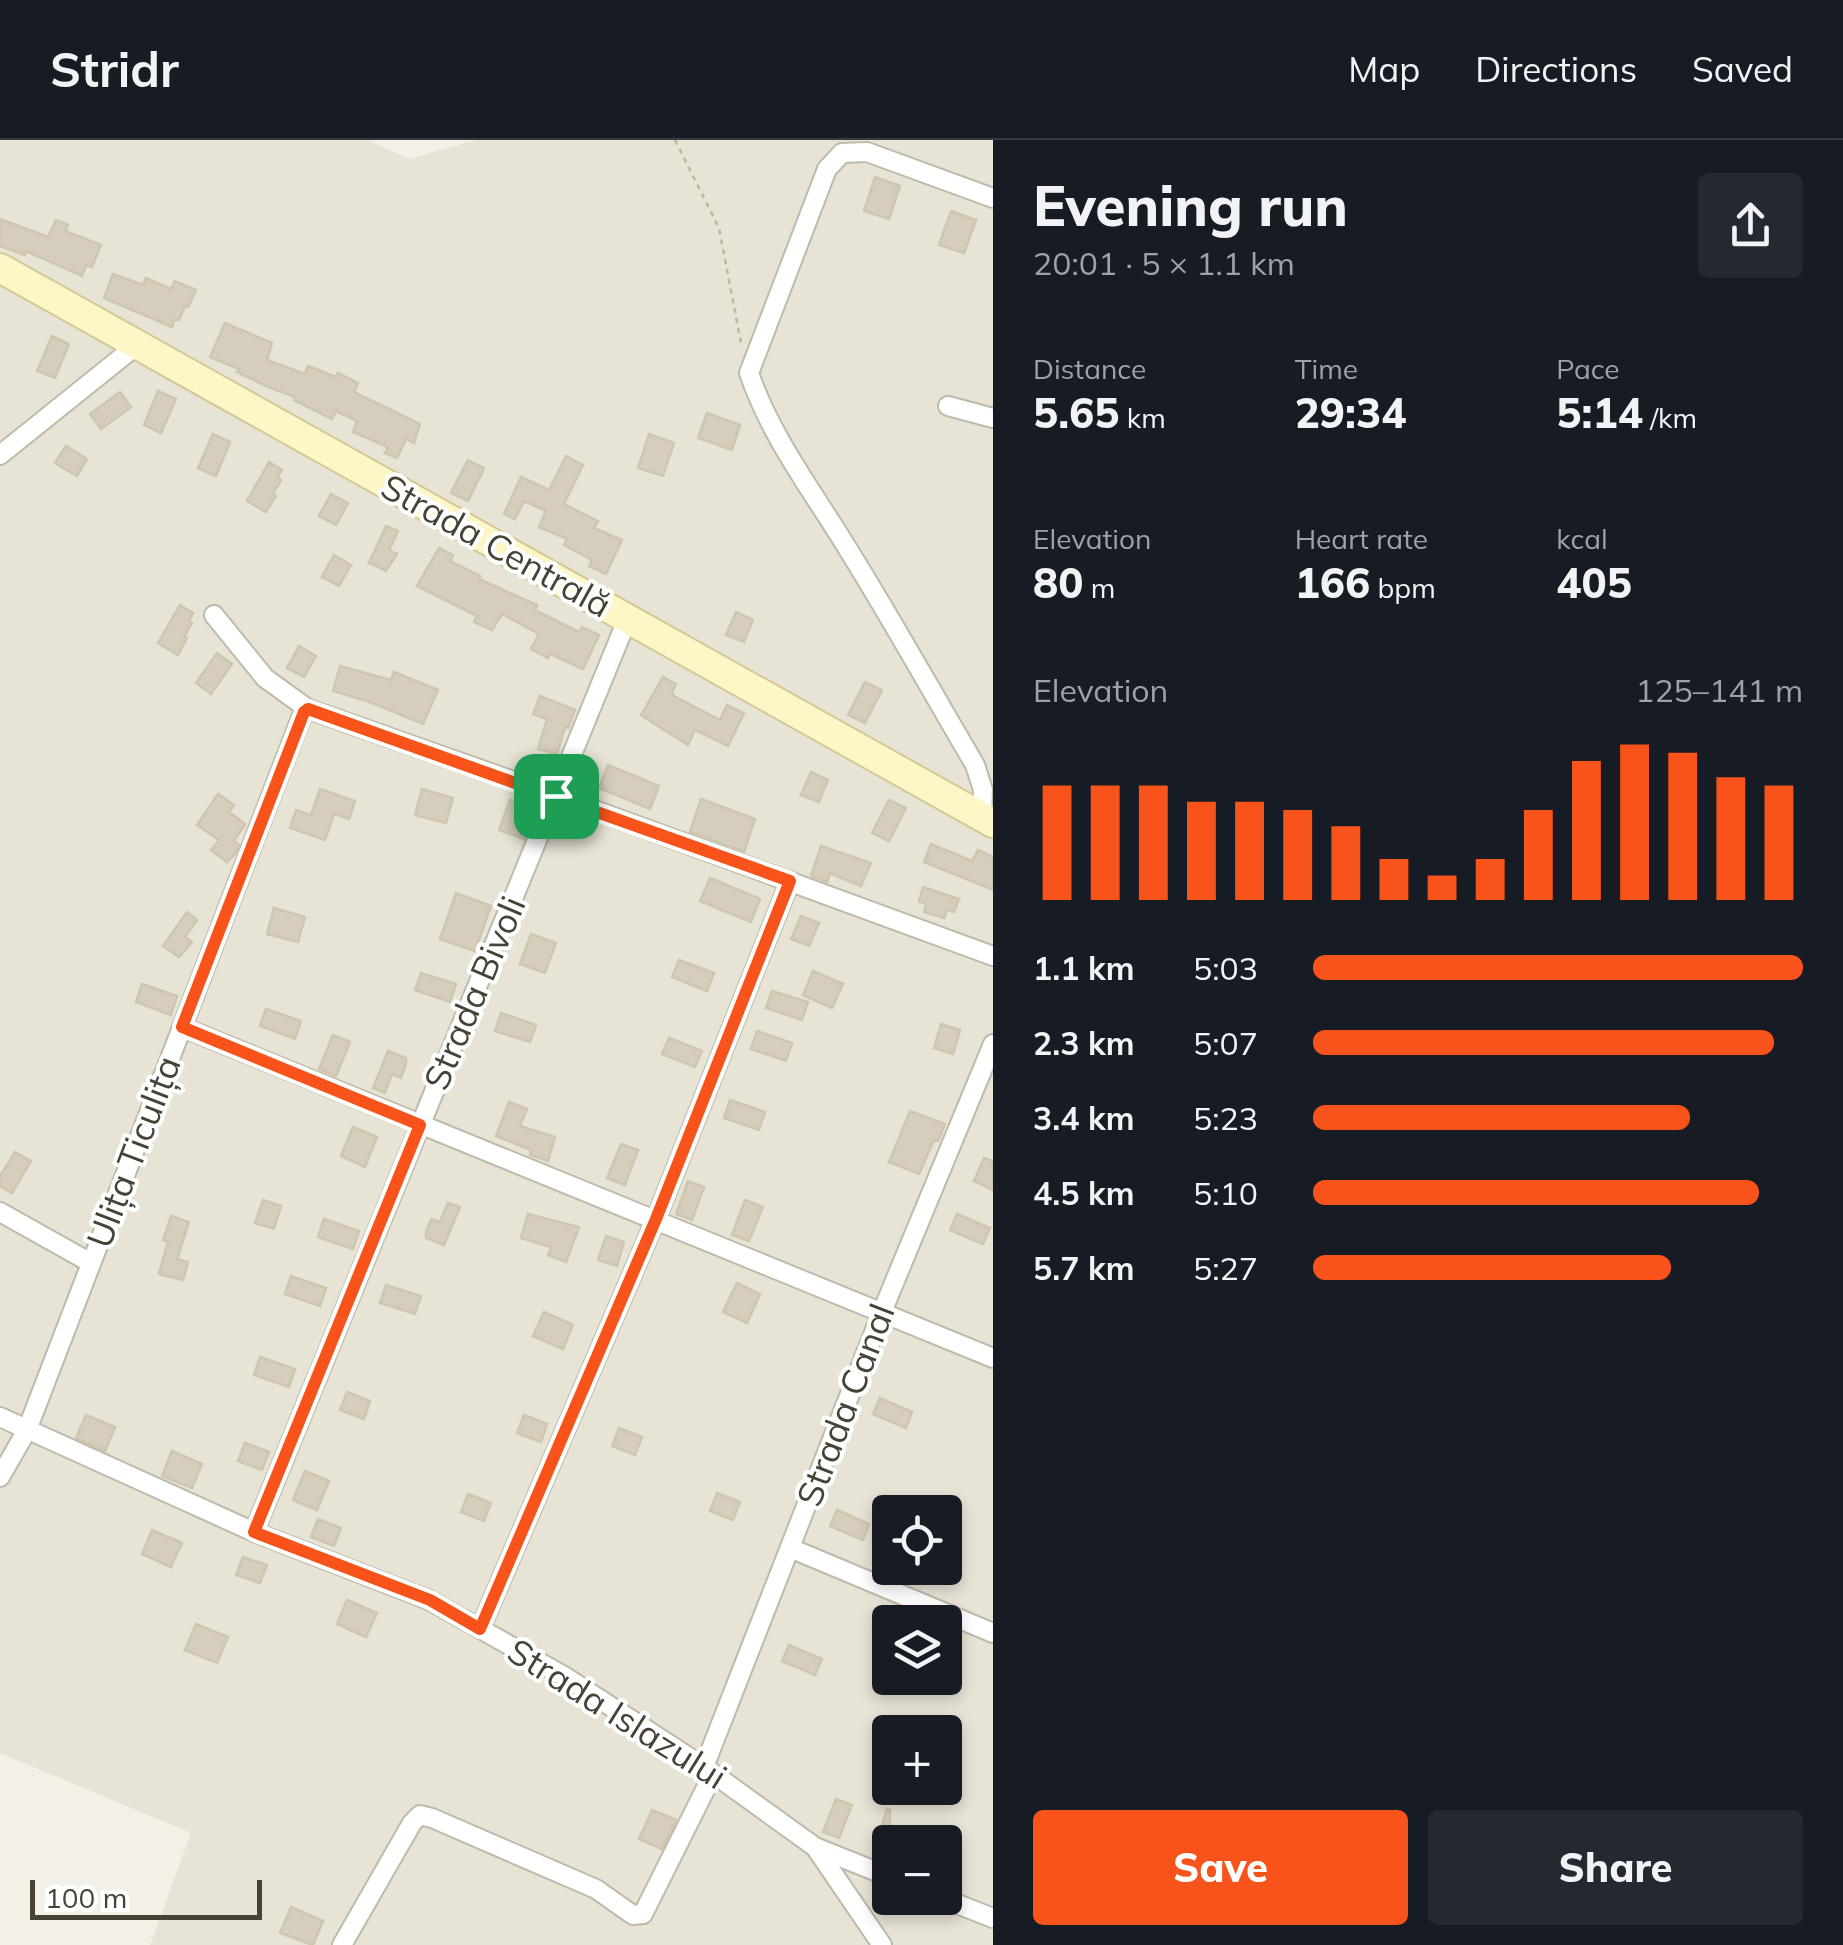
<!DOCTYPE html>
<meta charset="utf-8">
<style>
:root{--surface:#171b24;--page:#242831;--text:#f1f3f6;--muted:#9ea1a6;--line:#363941;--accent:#f7531a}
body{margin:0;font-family:Mulish,sans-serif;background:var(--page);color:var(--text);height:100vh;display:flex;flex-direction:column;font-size:38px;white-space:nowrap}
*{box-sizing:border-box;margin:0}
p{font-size:32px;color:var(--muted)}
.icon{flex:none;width:55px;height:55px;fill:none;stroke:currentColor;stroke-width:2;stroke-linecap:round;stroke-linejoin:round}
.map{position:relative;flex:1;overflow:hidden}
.panel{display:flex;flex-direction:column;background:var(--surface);width:850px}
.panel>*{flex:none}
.controls{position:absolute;left:872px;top:1355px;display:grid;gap:20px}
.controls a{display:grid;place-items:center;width:90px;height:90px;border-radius:10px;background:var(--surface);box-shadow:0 5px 15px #0003;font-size:50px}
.scale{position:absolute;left:30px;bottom:25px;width:232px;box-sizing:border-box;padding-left:10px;border:5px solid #464236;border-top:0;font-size:28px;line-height:35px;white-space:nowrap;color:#464236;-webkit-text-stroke:8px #fff;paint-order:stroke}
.pin{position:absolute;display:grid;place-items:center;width:85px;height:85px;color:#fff;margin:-42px;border-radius:20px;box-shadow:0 5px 15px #0006}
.round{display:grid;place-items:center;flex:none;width:105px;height:105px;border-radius:10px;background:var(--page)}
.overview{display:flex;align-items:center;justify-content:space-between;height:170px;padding:0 40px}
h1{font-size:55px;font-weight:800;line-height:75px}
.metrics{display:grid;grid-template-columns:repeat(3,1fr);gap:15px;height:170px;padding:10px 40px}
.metrics div{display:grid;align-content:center}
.metrics b{font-size:42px;font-weight:800}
.metrics small{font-size:28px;font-weight:400}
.metrics p{font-size:28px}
.chart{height:280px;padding:20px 40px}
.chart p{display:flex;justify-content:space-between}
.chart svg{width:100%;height:180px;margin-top:10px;stroke:var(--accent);stroke-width:6}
.cta{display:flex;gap:20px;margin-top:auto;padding:20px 40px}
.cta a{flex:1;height:115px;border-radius:10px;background:var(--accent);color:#fff;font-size:40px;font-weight:800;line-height:115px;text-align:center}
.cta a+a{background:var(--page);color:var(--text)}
ul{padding:0 40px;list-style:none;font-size:32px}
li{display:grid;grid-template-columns:160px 120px 1fr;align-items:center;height:75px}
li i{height:25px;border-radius:12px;background:var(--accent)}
header{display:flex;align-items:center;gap:60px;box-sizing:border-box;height:140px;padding:0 50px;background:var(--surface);border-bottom:2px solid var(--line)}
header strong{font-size:48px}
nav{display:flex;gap:55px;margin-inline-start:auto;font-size:35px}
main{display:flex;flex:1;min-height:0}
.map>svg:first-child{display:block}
.residential{fill:#e7e3d5;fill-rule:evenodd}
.building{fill:#d5cebc;stroke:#cfc6b0;stroke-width:2.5}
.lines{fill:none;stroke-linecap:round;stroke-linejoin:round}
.minor-casing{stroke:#bfbaaa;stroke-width:22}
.secondary-casing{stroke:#d3c997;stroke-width:32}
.path{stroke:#c0b79b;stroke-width:2.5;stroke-dasharray:5 5;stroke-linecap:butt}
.minor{stroke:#fff;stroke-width:18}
.secondary{stroke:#fef6c6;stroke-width:28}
.route-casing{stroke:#fff;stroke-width:20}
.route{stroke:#f7531a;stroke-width:12}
.labels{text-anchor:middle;stroke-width:8;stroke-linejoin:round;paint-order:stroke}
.street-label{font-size:35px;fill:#464236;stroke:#fff}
</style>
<header>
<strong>Stridr</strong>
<nav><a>Map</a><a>Directions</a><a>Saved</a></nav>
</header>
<main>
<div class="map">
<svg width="993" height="1805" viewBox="0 0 993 1805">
<rect width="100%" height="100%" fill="#f3f1e7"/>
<path class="residential" d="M0 0H367L409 19 476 0H993V1805H150L191 1693 0 1613ZM890 1372H945V1428H890ZM890 1482H945V1538H890ZM890 1592H945V1648H890ZM890 1702H945V1758H890Z"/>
<g class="building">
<path d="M875 37 900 46 889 79 864 71Z"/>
<path d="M951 71 976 80 964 113 939 105Z"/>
<path d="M0 79 48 97 56 80 68 85 65 91 101 105 92 127 86 125 82 136 26 111 25 115 0 106Z"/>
<path d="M113 134 143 145 146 138 171 149 175 141 196 150 188 167 185 166 179 180 175 179 172 187 104 158Z"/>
<path d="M225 183 272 203 267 220 305 234 308 226 336 237 338 233 358 243 354 252 420 284 414 303 406 299 397 318 385 313 388 307 353 292 357 281 336 271 332 279 294 260 295 257 266 246 237 232 239 229 210 217Z"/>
<path d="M52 196 69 204 55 238 37 231Z"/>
<path d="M158 251 176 259 161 293 144 285Z"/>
<path d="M120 252 131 267 101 289 90 274Z"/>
<path d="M707 273 740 285 732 310 698 298Z"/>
<path d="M213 294 230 302 216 336 198 328Z"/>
<path d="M649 294 674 303 663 336 638 328Z"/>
<path d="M66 306 87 319 77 336 55 323Z"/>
<path d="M566 316 583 325 564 364 598 381 594 388 622 400 606 434 589 426 592 420 564 405 567 399 539 387 546 371 524 361 515 379 504 374 521 337 549 350Z"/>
<path d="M468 320 484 328 468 361 451 353Z"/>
<path d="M269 322 282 330 277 338 281 340 273 354 276 356 266 372 247 361Z"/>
<path d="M331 354 348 363 336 385 319 376Z"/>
<path d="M386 386 398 391 389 410 397 414 386 431 369 423Z"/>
<path d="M439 408 453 415 450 421 480 436 479 439 537 465 535 470 579 492 582 487 599 495 583 529 550 514 548 518 531 509 539 494 502 474 492 490 474 482 477 476 417 446Z"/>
<path d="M334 415 351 425 339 446 322 437Z"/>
<path d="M180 465 193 473 189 481 192 483 184 497 187 498 178 515 158 503Z"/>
<path d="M736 472 753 480 744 502 726 495Z"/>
<path d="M299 506 316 516 304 537 287 528Z"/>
<path d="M217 513 232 524 211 554 196 543Z"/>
<path d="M340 526 391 540 394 532 438 550 423 584 370 562 333 551Z"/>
<path d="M663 537 676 544 672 552 674 556 720 580 727 565 744 573 728 606 695 590 688 605 641 575Z"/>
<path d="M865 542 882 550 865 583 848 575Z"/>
<path d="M540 556 575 570 568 588 565 587 557 614 538 609 547 579 533 574Z"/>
<path d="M608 625 659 646 650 669 599 648Z"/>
<path d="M811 632 828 640 819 662 801 655Z"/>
<path d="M320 649 355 661 349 679 334 674 325 700 290 688 296 670 311 675Z"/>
<path d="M422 649 453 658 446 683 415 675Z"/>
<path d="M218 654 234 665 229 672 245 684 234 701 239 705 235 714 227 722 211 710 219 700 197 685Z"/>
<path d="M701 659 755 679 744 712 690 692Z"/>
<path d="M510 660 535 669 524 699 499 690Z"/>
<path d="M889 660 906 668 889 701 872 693Z"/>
<path d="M931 704 972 721 978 710 993 717V750L924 722Z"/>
<path d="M821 706 871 723 861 746 830 733 827 742 811 736Z"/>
<path d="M710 738 760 759 751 782 700 761Z"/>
<path d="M923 747 959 759 954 772 947 770 944 778 924 772 926 764 919 761Z"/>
<path d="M456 753 491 766 475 811 440 799Z"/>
<path d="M274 768 305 777 298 802 267 794Z"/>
<path d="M187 772 197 780 185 797 192 802 179 817 163 806Z"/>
<path d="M801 776 819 783 809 806 791 799Z"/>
<path d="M531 794 556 803 545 833 520 824Z"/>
<path d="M679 820 714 833 707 851 672 837Z"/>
<path d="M813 831 843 844 832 868 803 855Z"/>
<path d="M421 833 456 844 450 862 415 850Z"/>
<path d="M142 844 177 856 171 875 136 862Z"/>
<path d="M772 851 808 862 802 880 766 868Z"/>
<path d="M266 869 301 881 295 899 260 886Z"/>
<path d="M501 873 536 885 530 902 495 891Z"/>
<path d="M941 884 960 890 953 914 934 908Z"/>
<path d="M757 891 792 903 786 921 751 909Z"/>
<path d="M333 895 350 902 336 936 319 929Z"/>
<path d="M669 898 702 911 695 927 662 914Z"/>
<path d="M388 911 406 918V924L401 938 392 934 385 953 373 948Z"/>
<path d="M730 960 765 972 759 990 724 978Z"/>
<path d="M509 962 527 969 520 986 555 997 548 1021 530 1015 531 1010 496 996Z"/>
<path d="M910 971 945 984 938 1001 934 1000 919 1034 889 1022Z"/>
<path d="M353 987 377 997 365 1027 341 1016Z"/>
<path d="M621 1004 638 1010 625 1045 607 1038Z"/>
<path d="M15 1012 31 1021 12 1053 0 1046V1036Z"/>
<path d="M984 1018 993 1021V1050L974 1041Z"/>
<path d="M688 1041 704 1047 692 1080 676 1074Z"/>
<path d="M263 1060 281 1066 274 1089 255 1083Z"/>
<path d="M745 1060 763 1067 749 1101 732 1095Z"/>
<path d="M448 1063 460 1067 444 1105 426 1098V1092L431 1079 440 1082Z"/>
<path d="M528 1074 579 1087 566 1122 548 1115 551 1107 521 1098Z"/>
<path d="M957 1074 990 1088 983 1104 950 1090Z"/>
<path d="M171 1076 189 1082 177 1119 188 1122 183 1140 159 1134 168 1101 163 1100Z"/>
<path d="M324 1079 359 1091 353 1109 318 1097Z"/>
<path d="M606 1096 624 1102 617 1126 598 1120Z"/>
<path d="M291 1136 326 1148 320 1166 285 1154Z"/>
<path d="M737 1143 760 1154 747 1183 723 1172Z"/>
<path d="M386 1145 421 1156 415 1174 380 1163Z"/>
<path d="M544 1172 573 1185 563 1209 533 1196Z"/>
<path d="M260 1217 295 1229 289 1247 254 1235Z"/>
<path d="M347 1252 370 1261 364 1279 340 1270Z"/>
<path d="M880 1258 912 1272 906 1288 873 1274Z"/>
<path d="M86 1275 115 1287 105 1311 76 1298Z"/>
<path d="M524 1275 547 1284 541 1302 517 1293Z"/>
<path d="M619 1288 642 1297 635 1315 612 1306Z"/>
<path d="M245 1303 269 1312 262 1330 238 1321Z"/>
<path d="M172 1311 202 1324 192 1348 162 1336Z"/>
<path d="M305 1331 329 1341 317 1370 293 1360Z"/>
<path d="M717 1353 740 1362 733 1380 710 1371Z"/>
<path d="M468 1354 491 1363 484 1381 461 1372Z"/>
<path d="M837 1370 869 1384 863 1400 830 1386Z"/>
<path d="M318 1379 341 1388 334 1406 311 1397Z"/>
<path d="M152 1390 182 1403 171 1427 142 1414Z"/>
<path d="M243 1417 267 1425 260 1443 236 1435Z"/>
<path d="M347 1460 377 1473 366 1497 337 1484Z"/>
<path d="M196 1484 228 1497 217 1523 185 1510Z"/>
<path d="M789 1505 822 1519 815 1535 782 1521Z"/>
<path d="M836 1659 852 1665 839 1698 823 1692Z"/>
<path d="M887 1669 890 1670V1687L902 1690 898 1702H890V1713L875 1708Z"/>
<path d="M652 1670 676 1680 662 1709 639 1699Z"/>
<path d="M291 1767 323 1781 313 1805 280 1793Z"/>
</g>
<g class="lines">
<g class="minor-casing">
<g id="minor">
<path d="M948 266 993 278"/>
<path d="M0 315 137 205"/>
<path d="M214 475 265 538 308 569 556 656 993 816"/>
<path d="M982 677 983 650 975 625C932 552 891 478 846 406 811 349 771 297 749 233L827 29 842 13 867 12 993 58"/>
<path d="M182 887 993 1218"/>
<path d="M0 1072 91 1123"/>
<path d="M0 1277 254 1392 429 1460 564 1536 704 1627 815 1707 882 1805"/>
<path d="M0 1337 27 1290 303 573 308 569"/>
<path d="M254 1392 627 480"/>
<path d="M790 1408 993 1493"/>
<path d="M480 1489 656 1079 790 741"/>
<path d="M704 1627 882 1172 993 904"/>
<path d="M815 1707 890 1737"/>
<path d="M942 1758 993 1778"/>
<path d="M342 1805 412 1683 420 1675 432 1678 596 1749 633 1775 643 1774 713 1634"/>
</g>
</g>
<g class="secondary-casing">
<path id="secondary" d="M0 128 993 683"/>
</g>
<path class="path" d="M675 0 719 88 741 203"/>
<use href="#minor" class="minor"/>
<use href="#secondary" class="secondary"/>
</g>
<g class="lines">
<g class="route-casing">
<path id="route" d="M308 569 790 741 656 1079 480 1489 430 1460 254 1392 420 985 182 887 304 572Z"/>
</g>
<use href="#route" class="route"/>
</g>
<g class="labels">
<g class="street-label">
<text transform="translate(496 406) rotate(29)" y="12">Strada Centrală</text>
<text transform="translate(475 853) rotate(-67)" y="12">Strada Bivoli</text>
<text transform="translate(134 1012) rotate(-69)" y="12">Ulița Ticulița</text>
<text transform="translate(846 1265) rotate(-69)" y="12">Strada Canal</text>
<text transform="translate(617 1574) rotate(32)" y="12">Strada Islazului</text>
</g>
</g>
</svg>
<div class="controls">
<a><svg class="icon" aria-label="locate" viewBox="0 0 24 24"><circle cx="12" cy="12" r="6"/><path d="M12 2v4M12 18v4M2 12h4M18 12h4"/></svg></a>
<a><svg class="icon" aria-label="layers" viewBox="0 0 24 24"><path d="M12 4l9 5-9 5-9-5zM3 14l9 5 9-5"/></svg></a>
<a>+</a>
<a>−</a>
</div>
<div class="scale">100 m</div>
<div class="pin" style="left:556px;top:656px;background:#1e9e55"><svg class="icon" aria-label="arrive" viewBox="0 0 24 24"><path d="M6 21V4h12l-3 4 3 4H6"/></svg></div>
</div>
<section class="panel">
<div class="overview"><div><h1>Evening run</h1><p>20:01 · 5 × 1.1 km</p></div><a class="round"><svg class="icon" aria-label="share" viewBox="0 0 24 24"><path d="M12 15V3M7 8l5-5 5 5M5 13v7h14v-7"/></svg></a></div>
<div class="metrics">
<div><p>Distance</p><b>5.65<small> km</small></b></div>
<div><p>Time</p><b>29:34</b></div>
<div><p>Pace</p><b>5:14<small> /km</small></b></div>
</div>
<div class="metrics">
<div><p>Elevation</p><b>80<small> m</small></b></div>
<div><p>Heart rate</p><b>166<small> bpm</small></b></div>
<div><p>kcal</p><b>405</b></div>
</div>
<div class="chart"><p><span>Elevation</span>125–141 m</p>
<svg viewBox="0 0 160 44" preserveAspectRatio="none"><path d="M5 44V16M15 44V16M25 44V16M35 44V20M45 44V20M55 44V22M65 44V26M75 44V34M85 44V38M95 44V34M105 44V22M115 44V10M125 44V6M135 44V8M145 44V14M155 44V16"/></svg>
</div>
<ul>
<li><b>1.1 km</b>5:03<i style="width:100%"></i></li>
<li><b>2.3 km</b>5:07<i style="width:94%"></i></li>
<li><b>3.4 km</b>5:23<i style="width:77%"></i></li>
<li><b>4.5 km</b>5:10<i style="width:91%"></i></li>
<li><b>5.7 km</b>5:27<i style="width:73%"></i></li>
</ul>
<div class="cta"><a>Save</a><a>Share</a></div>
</section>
</main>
